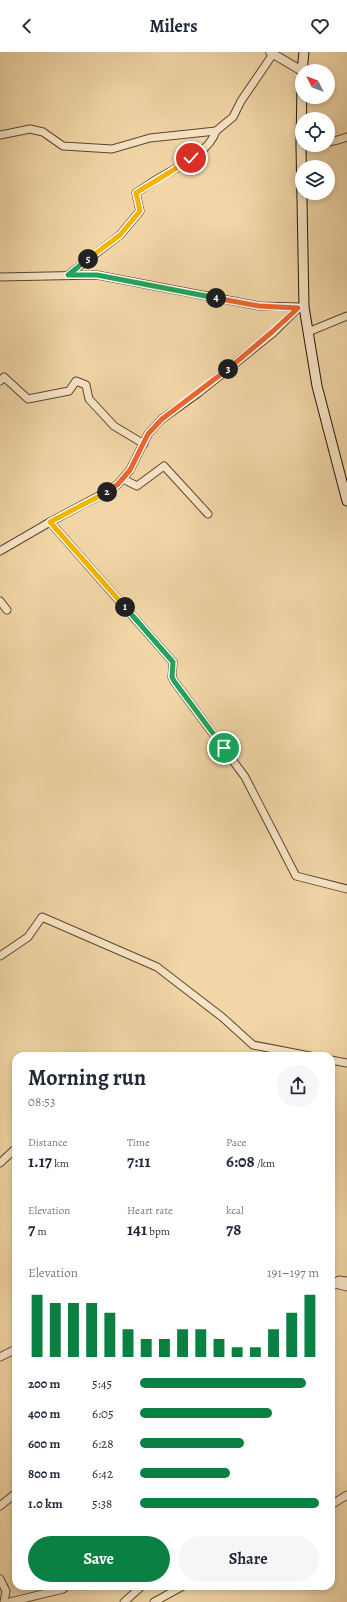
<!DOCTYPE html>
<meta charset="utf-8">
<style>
:root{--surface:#fff;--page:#f6f6f7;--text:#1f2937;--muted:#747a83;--accent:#0b8043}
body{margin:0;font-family:Alegreya,serif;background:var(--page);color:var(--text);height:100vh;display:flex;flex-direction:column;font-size:15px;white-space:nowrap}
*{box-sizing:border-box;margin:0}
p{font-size:13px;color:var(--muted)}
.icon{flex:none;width:22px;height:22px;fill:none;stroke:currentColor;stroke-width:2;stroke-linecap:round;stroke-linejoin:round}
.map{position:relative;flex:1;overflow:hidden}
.details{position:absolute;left:12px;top:1000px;width:323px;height:538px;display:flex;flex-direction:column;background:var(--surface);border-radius:12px;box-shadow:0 2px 6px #0003}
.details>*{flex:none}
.needle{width:26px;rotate:312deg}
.fabs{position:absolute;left:295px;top:12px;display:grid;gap:8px}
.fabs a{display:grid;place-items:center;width:40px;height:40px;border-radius:50%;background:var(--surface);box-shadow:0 2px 6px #0003;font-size:20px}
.pin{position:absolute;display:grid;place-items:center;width:34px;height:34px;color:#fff;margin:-17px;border:2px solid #fff;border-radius:50%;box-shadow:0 1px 4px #0007}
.km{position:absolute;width:20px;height:20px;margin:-10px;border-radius:50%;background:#222;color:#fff;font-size:11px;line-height:20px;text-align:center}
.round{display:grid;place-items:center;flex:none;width:42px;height:42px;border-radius:21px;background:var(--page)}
.headline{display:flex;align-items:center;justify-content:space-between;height:68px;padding:0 16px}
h1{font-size:22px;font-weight:700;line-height:30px}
.stats{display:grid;grid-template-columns:repeat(3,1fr);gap:6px;height:68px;padding:4px 16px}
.stats div{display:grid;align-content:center}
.stats b{font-size:17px;font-weight:700}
.stats small{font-size:11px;font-weight:400}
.stats p{font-size:11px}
.chart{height:112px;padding:8px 16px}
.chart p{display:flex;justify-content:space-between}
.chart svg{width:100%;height:72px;margin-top:4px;stroke:var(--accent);stroke-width:6}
.action{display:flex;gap:8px;margin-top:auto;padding:8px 16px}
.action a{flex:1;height:46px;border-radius:24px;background:var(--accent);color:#fff;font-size:16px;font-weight:700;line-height:46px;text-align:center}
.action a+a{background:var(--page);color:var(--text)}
ul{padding:0 16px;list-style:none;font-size:13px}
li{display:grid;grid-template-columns:64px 48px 1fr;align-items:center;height:30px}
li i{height:10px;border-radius:5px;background:var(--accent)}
header{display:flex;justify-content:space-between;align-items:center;height:52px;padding:0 16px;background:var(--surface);font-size:18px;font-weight:700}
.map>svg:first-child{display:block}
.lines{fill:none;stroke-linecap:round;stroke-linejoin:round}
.minor-casing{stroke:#5a472e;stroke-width:9}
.tertiary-casing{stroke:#5a472e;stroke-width:10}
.secondary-casing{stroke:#271705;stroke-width:11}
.minor{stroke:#f7e4c6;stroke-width:7}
.tertiary{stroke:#f7e4c6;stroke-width:8}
.secondary{stroke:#f7e4c6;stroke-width:9}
.split-1-casing{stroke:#fff;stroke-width:8}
.split-2-casing{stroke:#fff;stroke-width:8}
.split-3-casing{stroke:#fff;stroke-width:8}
.split-4-casing{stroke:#fff;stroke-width:8}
.split-5-casing{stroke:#fff;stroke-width:8}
.split-6-casing{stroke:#fff;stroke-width:8}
.split-1{stroke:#22a559;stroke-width:5}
.split-2{stroke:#f5b400;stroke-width:5}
.split-3{stroke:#f0652b;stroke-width:5}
.split-4{stroke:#f0652b;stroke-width:5}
.split-5{stroke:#22a559;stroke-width:5}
.split-6{stroke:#f5b400;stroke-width:5}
</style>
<header><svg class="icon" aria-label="back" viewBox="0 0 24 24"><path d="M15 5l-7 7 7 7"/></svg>Milers<svg class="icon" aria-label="heart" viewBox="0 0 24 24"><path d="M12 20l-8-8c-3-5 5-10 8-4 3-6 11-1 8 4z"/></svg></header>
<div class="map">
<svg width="347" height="1550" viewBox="0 0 347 1550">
<rect width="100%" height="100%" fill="#f2d6a7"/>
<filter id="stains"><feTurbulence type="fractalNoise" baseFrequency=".005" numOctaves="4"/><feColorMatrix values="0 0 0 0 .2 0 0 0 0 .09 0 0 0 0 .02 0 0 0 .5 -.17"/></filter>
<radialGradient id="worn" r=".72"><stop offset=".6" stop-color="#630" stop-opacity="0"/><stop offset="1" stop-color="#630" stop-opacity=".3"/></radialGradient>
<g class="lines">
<g class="minor-casing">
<g id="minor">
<path d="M0 83 30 77 43 80 63 94 112 97 150 86 216 79 233 65 241 49 273 2"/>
<path d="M328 90 338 88 347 85"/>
<path d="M68 223 120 183 140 159 136 141C142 137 148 133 154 129 173 117 209 102 216 79"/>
<path d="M0 225 97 223 259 254 300 255"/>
<path d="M308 280 347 264"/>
<path d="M0 329 4 325 28 347 69 339 76 329 86 333 89 347 114 374 144 392"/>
<path d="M123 427 137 434 164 414 208 462"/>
<path d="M50 470 173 610 172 625 174 629 245 725 296 824 347 837"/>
<path d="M0 499 50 470 108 439 118 432 130 418 148 382 162 367 197 342 273 281 298 256"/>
<path d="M0 549 7 558"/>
<path d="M0 904 28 885 42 865 157 915 222 965 253 993 310 1004"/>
<path d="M331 1008 347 1011"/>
<path d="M0 1111 16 1096"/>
<path d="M331 1231 347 1235"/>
<path d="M333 1232 339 1228 347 1229"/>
<path d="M0 1305 16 1297"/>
<path d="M331 1453 347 1443"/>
<path d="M0 1454 16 1441"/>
<path d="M0 1527 6 1539 4 1550"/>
<path d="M10 1550 63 1537 66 1534"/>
<path d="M124 1550 142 1534"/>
<path d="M154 1550 183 1534"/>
</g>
</g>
<g class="tertiary-casing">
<path id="tertiary" d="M270 0 302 19"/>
</g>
<g class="secondary-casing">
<g id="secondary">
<path d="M302 19 304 0"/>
<path d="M302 31 301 94 304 255 317 334 347 449"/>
</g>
</g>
<use href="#minor" class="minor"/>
<use href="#tertiary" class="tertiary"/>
<use href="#secondary" class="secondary"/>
</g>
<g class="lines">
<g class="split-1-casing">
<path id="split-1" d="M125 555 173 610 172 625 174 629 224 696"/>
</g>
<g class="split-2-casing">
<path id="split-2" d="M107 440 50 470 125 555"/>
</g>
<g class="split-3-casing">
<path id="split-3" d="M107 440 118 432 130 418 148 382 162 367 228 317"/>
</g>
<g class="split-4-casing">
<path id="split-4" d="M216 246 259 254 298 256 272 280 228 317"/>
</g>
<g class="split-5-casing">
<path id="split-5" d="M88 207 68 223H97L216 246"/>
</g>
<g class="split-6-casing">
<path id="split-6" d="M88 207 120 183 140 159 136 141C154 129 174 119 191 106"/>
</g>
<use href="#split-1" class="split-1"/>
<use href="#split-2" class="split-2"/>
<use href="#split-3" class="split-3"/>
<use href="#split-4" class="split-4"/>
<use href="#split-5" class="split-5"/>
<use href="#split-6" class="split-6"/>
</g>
<rect width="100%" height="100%" filter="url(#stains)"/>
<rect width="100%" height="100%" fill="url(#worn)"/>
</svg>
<div class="fabs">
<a><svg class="needle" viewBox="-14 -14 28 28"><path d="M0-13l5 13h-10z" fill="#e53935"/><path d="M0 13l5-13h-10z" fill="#747a83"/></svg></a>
<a><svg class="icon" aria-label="locate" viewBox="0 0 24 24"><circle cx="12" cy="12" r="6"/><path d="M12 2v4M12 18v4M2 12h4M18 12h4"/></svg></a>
<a><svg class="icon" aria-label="layers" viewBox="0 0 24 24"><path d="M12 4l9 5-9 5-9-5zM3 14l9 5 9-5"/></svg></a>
</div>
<div class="pin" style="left:224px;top:696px;background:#1e9e55"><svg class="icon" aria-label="arrive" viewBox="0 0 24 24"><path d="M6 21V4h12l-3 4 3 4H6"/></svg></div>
<div class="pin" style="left:191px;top:106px;background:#d93025"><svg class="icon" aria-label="check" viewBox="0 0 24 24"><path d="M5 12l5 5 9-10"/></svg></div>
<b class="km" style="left:125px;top:555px">1</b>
<b class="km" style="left:107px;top:440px">2</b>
<b class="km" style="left:228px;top:317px">3</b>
<b class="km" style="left:216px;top:246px">4</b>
<b class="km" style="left:88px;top:207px">5</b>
<section class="details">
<div class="headline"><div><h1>Morning run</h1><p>08:53</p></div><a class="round"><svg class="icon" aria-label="share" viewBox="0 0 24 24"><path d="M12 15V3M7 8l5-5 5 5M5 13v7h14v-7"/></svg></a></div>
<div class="stats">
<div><p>Distance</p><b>1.17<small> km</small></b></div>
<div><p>Time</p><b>7:11</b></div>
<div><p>Pace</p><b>6:08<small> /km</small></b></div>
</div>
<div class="stats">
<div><p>Elevation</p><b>7<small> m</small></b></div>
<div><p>Heart rate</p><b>141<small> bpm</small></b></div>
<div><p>kcal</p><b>78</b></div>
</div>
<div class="chart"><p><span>Elevation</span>191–197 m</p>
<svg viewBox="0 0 160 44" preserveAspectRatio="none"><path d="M5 44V6M15 44V11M25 44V11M35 44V11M45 44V17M55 44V27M65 44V33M75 44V33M85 44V27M95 44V27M105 44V33M115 44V38M125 44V38M135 44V27M145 44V17M155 44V6"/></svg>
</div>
<ul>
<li><b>200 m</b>5:45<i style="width:93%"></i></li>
<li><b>400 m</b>6:05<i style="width:74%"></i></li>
<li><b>600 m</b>6:28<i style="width:58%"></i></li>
<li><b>800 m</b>6:42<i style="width:50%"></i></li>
<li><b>1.0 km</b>5:38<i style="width:100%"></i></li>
</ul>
<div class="action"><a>Save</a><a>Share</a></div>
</section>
</div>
